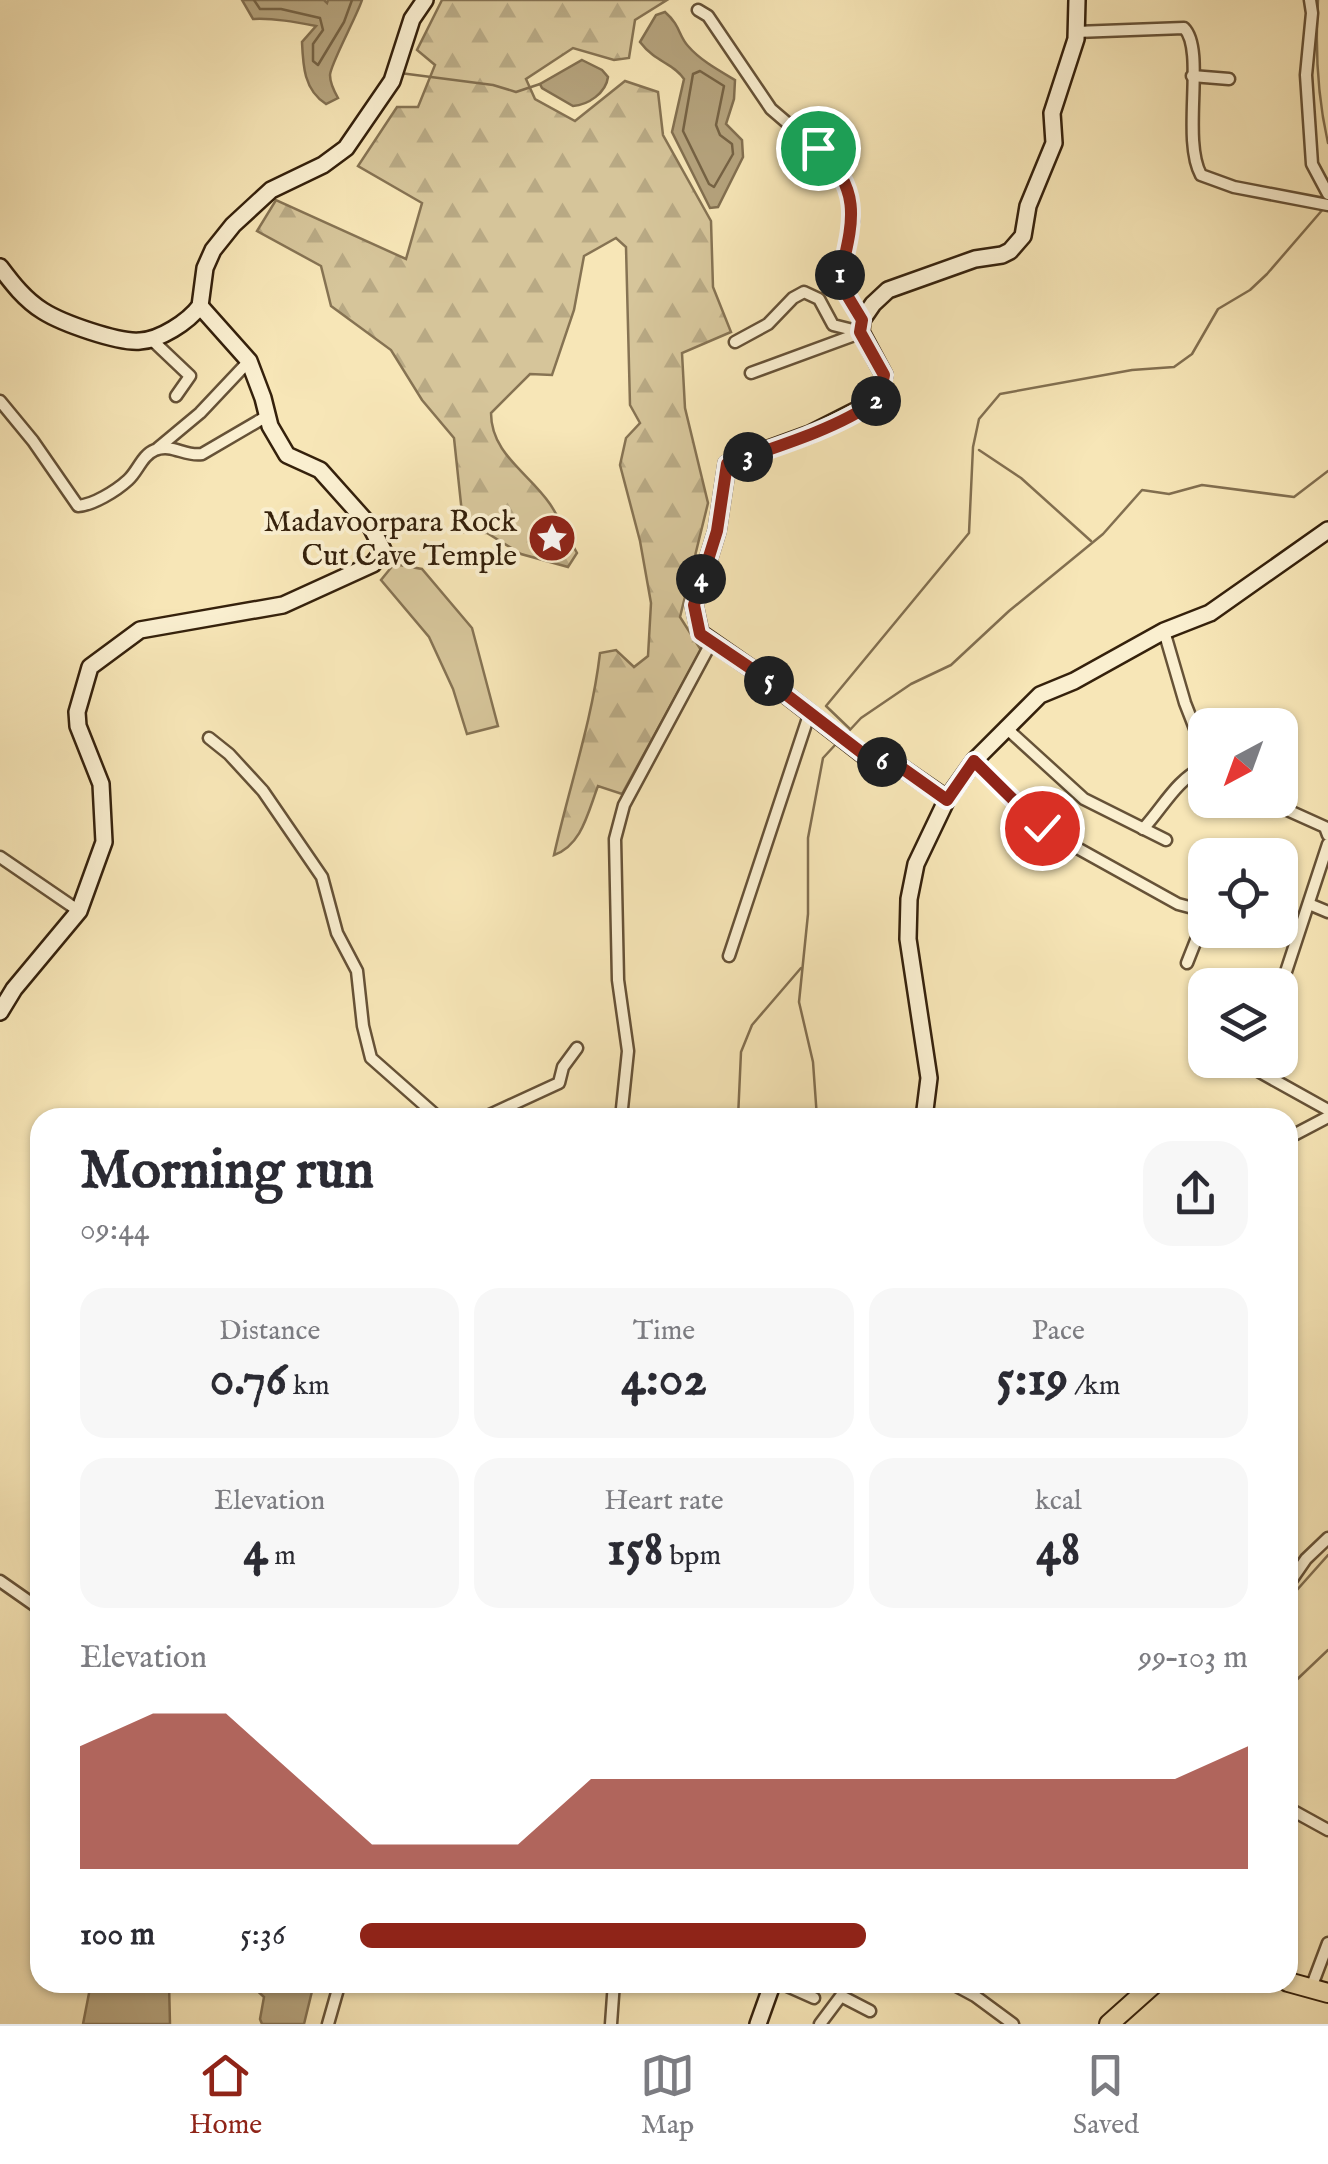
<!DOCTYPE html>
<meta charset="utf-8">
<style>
:root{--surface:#fff;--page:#f7f7f7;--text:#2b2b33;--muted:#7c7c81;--line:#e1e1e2;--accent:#8f2418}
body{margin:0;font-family:"IM FELL English",serif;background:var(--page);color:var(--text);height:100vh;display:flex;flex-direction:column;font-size:38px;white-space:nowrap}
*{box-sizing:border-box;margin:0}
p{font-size:32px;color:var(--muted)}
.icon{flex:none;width:55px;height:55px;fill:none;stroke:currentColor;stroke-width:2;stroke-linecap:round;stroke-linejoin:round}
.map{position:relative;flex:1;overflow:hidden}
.sheet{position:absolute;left:30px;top:1108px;width:1268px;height:885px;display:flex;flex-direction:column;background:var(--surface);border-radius:30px;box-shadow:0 2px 8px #0004}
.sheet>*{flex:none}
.needle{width:65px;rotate:221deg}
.fabs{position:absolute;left:1188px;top:708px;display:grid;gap:20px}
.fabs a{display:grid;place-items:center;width:110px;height:110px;border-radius:20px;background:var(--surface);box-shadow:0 2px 8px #0004;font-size:50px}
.pin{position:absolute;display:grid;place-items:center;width:85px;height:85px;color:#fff;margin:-42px;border:5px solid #fff;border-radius:50%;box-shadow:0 2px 10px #0007}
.km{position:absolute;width:50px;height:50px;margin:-25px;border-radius:50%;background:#222;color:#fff;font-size:28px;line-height:50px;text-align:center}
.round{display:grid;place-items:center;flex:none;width:105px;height:105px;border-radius:30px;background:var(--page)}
.summary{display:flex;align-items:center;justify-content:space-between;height:170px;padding:0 50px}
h1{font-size:55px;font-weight:700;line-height:75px}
.stats{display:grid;grid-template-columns:repeat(3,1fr);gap:15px;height:170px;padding:10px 50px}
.stats div{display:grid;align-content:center;border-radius:25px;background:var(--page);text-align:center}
.stats b{font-size:50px;font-weight:700}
.stats small{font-size:28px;font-weight:400}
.stats p{font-size:28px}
.chart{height:280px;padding:20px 50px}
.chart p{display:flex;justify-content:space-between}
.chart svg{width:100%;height:180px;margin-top:10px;fill:var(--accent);opacity:.7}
ul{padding:0 50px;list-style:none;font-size:32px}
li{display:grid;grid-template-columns:160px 120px 1fr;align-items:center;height:75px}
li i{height:25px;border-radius:12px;background:var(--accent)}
.tabs{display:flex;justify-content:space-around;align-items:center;height:140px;border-top:2px solid var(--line);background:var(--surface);font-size:28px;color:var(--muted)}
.tabs a{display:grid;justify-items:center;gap:5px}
.tabs .on{color:var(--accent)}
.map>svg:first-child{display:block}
.forest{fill:url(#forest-firs);stroke:#867353;stroke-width:2.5}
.park{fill:#d6c59a;stroke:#867353;stroke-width:2.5}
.water{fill:#b5a37d;stroke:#826f50;stroke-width:2.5}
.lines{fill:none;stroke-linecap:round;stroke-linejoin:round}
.shore{stroke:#756244;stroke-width:2.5}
.stream{stroke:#826f50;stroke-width:2.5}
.street-casing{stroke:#665237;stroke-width:15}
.secondary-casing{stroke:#35210c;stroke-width:20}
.primary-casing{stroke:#35210c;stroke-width:22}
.street{stroke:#faefd0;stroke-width:10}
.secondary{stroke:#faefd0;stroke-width:15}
.primary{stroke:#f7e6b7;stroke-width:18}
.route-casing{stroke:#fff;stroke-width:20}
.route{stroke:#8f2418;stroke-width:12}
.labels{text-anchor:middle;stroke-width:8;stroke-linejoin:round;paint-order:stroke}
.poi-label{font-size:30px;fill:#35210c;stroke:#faefd0;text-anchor:end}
</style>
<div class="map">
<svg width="1328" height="2024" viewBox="0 0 1328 2024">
<defs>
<pattern id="forest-firs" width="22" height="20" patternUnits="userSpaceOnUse" patternTransform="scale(2.5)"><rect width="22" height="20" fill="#d6c59a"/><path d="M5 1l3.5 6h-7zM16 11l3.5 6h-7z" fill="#b8a984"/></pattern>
</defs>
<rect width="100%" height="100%" fill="#f7e6b7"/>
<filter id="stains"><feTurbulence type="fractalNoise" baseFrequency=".002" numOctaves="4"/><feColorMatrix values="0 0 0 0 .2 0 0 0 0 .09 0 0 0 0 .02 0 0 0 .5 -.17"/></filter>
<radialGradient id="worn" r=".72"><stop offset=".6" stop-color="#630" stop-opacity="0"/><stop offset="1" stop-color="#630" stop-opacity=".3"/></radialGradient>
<path class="forest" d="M442 0H667L635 20 629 58 614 60 573 48 526 79 535 99 575 121 625 81 658 92 663 135 711 221 713 287 731 332 682 353 685 408 708 503 680 617 701 650 622 794 598 786C588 812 582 845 554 855 569 787 592 722 600 653L616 650 634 667 648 656 651 603 640 541 620 465 626 438 640 423 630 405 626 247 616 238 584 256 574 310 552 375 530 374 491 413C491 454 529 473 550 504 560 519 568 537 577 553L568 567 521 554 487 533 464 532 454 438 422 400 391 350 331 306 321 266 257 231 276 200 406 259 422 203 358 166 397 107H418L435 65 417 50Z"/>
<path class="park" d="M394 564 422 569 472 628 498 726 467 734 453 689 429 637 381 580Z"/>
<g class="water">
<path d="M242 0H324L327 3 328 0H362C357 16 330 65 330 75 330 83 334 91 338 98L326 104C304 90 303 66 302 42L316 26C295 22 274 18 253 19Z"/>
<path d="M665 12C681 26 678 35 688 46 700 60 718 70 735 80L734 99 726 124 742 140 743 157 718 207 710 208 672 132 684 79C672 62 656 63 640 42L656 15Z"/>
<path d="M582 60 602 70 608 77C606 93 588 105 573 106L542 88 540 84Z"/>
<path d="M91 1983H169L170 2024H83Z"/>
<path d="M249 1983H314L304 2024H262L260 2019 264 1997Z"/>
</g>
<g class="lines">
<g class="shore">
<path d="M254 0 260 9H281L320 18 323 30 313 44V61L318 65 344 22 352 0"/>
<path d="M700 71 724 86 716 125 720 135 732 144 733 154 714 187 709 184 683 131 693 74Z"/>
</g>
<g class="stream">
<path d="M1318 0C1315 49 1317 95 1328 143"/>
<path d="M400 73 493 85 516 92 540 84"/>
<path d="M979 450 1021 478 1091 541"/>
<path d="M850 729 826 706 969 533 973 447 979 419 1000 394 1132 370 1174 367 1192 354 1218 309 1250 290 1267 274 1324 208"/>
<path d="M848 732 861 718 911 684 951 665 1009 611 1103 534 1142 490 1169 494 1202 485 1294 497 1328 471"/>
<path d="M738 1118 741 1052 752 1025 801 968"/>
<path d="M817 1118 813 1062 799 1002 808 914V838L823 758 836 744"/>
<path d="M1288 1600 1328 1555"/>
<path d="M1288 1688 1328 1650"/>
</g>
<g class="street-casing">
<g id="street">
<path d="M1310 0 1312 13 1306 75 1312 164 1328 194"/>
<path d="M698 10 708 16 771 109 827 157 849 192 853 221 839 282 862 320"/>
<path d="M1076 32 1184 28C1206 50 1181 139 1201 175L1234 187 1328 205"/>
<path d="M1192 76 1229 79"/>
<path d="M151 339 190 376 176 396"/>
<path d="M735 342 768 324 793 298 804 292 819 299 833 325 861 332"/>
<path d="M751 373 860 333"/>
<path d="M0 401 33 441 78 506C93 505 116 491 128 480 138 471 142 455 155 450 172 443 185 457 202 454L267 416"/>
<path d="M158 448 200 413 249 361"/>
<path d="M1164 631 1185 703 1205 754"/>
<path d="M1005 727 1084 799 1166 840"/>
<path d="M209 738 229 754 263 791 322 877 337 933 357 971 363 1026 371 1058 439 1118"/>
<path d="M974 761 1043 829 1178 904 1193 908 1204 920 1187 963"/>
<path d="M1265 800 1325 827 1328 835"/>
<path d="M1143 829C1165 805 1175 781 1205 766"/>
<path d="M0 857 79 911"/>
<path d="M1309 904 1328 912"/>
<path d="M729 956 810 712"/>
<path d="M1280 990 1328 844"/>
<path d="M1254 1060 1258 1071 1328 1110"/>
<path d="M483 1118 559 1083 563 1067 577 1048"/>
<path d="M621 1118 628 1051 618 980 615 839 624 805 711 643"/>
<path d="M1288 1138 1328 1117"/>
<path d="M0 1581 40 1609"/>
<path d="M1288 1585 1306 1559 1328 1538"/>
<path d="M1288 1808 1328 1830"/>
<path d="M778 1982 814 1998"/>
<path d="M949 1982 975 1996 1013 2024"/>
<path d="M1311 1988 1328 1943"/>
<path d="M328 2024 340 1982"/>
<path d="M611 2024 614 1982"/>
<path d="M820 2024 841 1996 870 2011"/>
</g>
</g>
<g class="secondary-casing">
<g id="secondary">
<path d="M0 267C12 283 25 300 43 311 62 323 118 343 140 341 160 340 188 322 200 306L205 268 213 250 233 225 271 190 323 165 346 148 392 81 412 19 425 0"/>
<path d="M947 799 902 768 865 756 762 676 700 633 694 605 717 531 727 464 810 434 875 401 884 375 861 332 862 320 873 304 888 290 975 259 1002 255 1010 251 1023 236 1028 206 1054 143 1052 113 1076 39 1077 0"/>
<path d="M0 1012 14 989 79 911 104 842 101 784 78 726 77 712 90 667 140 630 283 605 373 564 383 550 371 527 320 470 287 455 270 426 263 398 249 361 200 306"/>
<path d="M924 1118 929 1078 908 939 909 899 916 864 947 799 974 761 1040 695 1074 681 1164 631 1210 613 1328 530"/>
<path d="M758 2024 773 1982"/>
</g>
</g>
<g class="primary-casing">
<g id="primary">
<path d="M1288 1982 1328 1993"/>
<path d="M1109 2024 1156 1982"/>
</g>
</g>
<use href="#street" class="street"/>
<use href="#secondary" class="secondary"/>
<use href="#primary" class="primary"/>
</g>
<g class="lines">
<g class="route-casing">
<path id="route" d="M818 148C866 192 851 227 839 282L862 320 860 332 884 375C882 385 881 396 872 403 837 429 769 449 727 464L717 531 694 605 700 634 762 676 866 756 902 768 947 800 974 761 1042 828"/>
</g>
<use href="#route" class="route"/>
</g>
<defs>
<g id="sight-disc" transform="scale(2.5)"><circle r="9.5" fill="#8f2418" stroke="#faefd0"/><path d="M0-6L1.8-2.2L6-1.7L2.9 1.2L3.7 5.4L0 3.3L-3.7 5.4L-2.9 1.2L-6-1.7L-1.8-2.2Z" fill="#fff"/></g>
</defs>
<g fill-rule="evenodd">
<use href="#sight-disc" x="552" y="538"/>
</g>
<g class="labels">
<g class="poi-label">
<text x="517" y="531">Madavoorpara Rock<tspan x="517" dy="34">Cut Cave Temple</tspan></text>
</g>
</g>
<rect width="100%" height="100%" filter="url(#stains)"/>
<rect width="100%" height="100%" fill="url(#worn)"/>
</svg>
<div class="fabs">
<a><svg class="needle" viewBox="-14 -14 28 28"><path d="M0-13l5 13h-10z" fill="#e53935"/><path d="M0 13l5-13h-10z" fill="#7c7c81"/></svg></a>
<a><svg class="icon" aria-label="locate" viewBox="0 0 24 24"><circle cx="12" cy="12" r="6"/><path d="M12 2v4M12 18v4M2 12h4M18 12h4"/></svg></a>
<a><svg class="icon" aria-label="layers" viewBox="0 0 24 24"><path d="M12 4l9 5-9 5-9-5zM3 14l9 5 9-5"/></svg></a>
</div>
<div class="pin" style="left:818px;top:148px;background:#1e9e55"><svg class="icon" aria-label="arrive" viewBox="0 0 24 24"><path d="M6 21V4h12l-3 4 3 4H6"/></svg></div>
<div class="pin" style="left:1042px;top:828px;background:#d93025"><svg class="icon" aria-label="check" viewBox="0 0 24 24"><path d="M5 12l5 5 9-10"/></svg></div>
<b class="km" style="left:840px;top:275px">1</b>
<b class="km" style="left:876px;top:401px">2</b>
<b class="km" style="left:748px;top:457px">3</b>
<b class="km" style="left:701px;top:579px">4</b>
<b class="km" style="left:769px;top:681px">5</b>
<b class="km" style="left:882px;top:762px">6</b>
<section class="sheet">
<div class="summary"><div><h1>Morning run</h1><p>09:44</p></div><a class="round"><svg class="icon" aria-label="share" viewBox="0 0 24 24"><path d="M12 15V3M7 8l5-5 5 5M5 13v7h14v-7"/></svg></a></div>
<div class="stats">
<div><p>Distance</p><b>0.76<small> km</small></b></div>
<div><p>Time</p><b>4:02</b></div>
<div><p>Pace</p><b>5:19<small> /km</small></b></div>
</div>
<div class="stats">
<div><p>Elevation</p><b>4<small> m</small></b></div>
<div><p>Heart rate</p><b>158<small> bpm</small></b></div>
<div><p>kcal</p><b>48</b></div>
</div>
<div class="chart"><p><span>Elevation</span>99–103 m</p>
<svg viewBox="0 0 160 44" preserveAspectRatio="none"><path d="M0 44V14L10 6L20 6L30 22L40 38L50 38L60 38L70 22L80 22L90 22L100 22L110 22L120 22L130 22L140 22L150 22L160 14V44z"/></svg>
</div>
<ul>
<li><b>100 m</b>5:36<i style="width:57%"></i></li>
</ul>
</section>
</div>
<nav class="tabs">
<a class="on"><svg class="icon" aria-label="home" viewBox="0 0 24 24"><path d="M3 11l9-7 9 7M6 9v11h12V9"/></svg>Home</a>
<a><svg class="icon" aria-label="map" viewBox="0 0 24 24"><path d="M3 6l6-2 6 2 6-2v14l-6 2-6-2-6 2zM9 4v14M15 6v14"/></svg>Map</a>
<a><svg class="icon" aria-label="saved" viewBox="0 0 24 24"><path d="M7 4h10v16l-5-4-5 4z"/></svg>Saved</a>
</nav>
